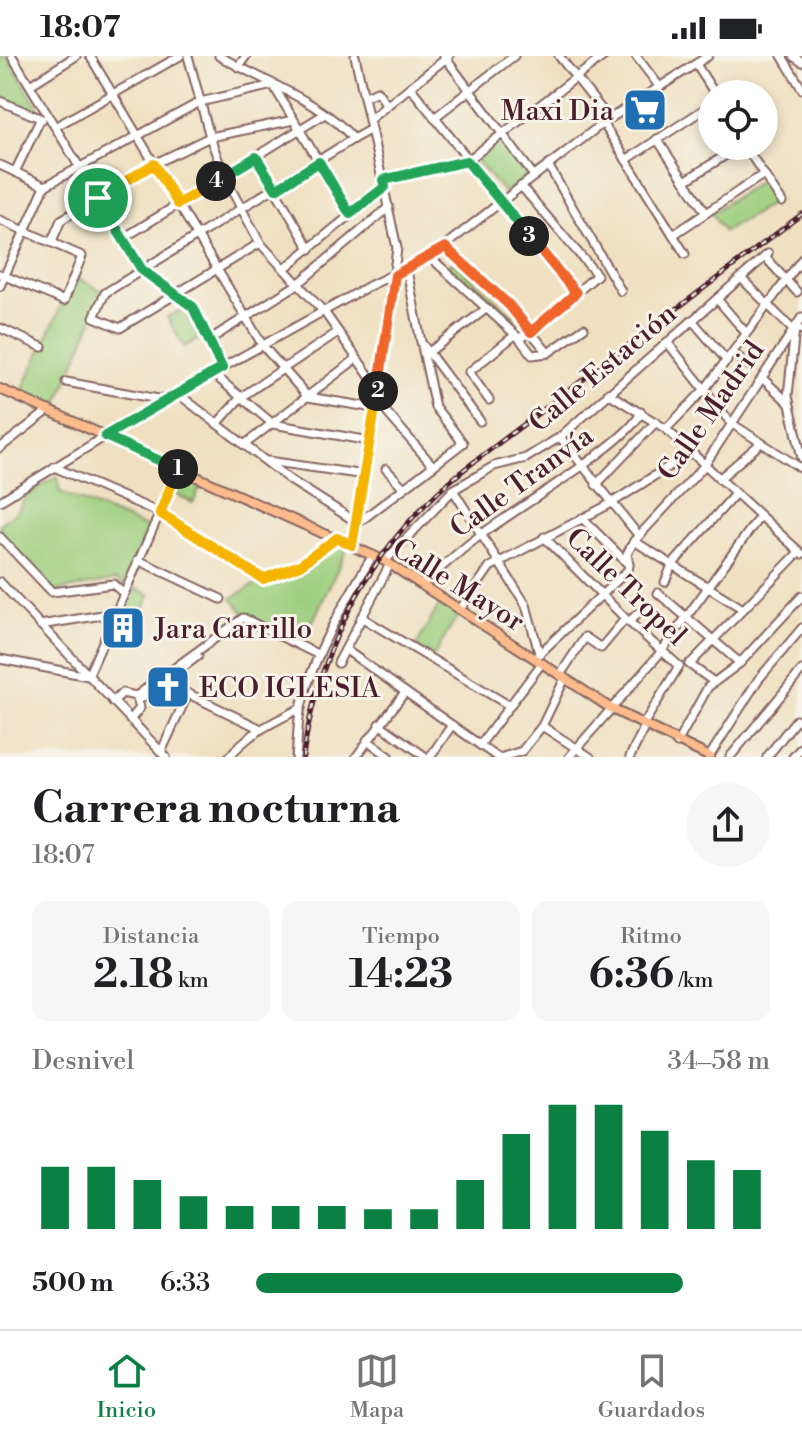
<!DOCTYPE html>
<html lang="es">
<meta charset="utf-8">
<style>
:root{--surface:#fff;--page:#f6f6f6;--text:#202124;--muted:#757577;--line:#e0e0e0;--accent:#0b8043}
body{margin:0;font-family:"Libre Bodoni",serif;background:var(--page);color:var(--text);height:100vh;display:flex;flex-direction:column;font-size:30px;white-space:nowrap}
*{box-sizing:border-box;margin:0}
p{font-size:26px;color:var(--muted)}
.icon{flex:none;width:44px;height:44px;fill:none;stroke:currentColor;stroke-width:2;stroke-linecap:round;stroke-linejoin:round}
.map{position:relative;height:701px;overflow:hidden}
.sheet{display:flex;flex-direction:column;background:var(--surface);flex:1}
.sheet>*{flex:none}
.tools{position:absolute;left:698px;top:24px;display:grid;gap:16px}
.tools a{display:grid;place-items:center;width:80px;height:80px;border-radius:50%;background:var(--surface);box-shadow:0 4px 12px #0003;font-size:40px}
.pin{position:absolute;display:grid;place-items:center;width:68px;height:68px;color:#fff;margin:-34px;border:4px solid #fff;border-radius:50%;box-shadow:0 2px 8px #0007}
.km{position:absolute;width:40px;height:40px;margin:-20px;border-radius:50%;background:#222;color:#fff;font-size:22px;line-height:40px;text-align:center}
.round{display:grid;place-items:center;flex:none;width:84px;height:84px;border-radius:42px;background:var(--page)}
.summary{display:flex;align-items:center;justify-content:space-between;height:136px;padding:0 32px}
h1{font-size:44px;font-weight:800;line-height:60px}
.stats{display:grid;grid-template-columns:repeat(3,1fr);gap:12px;height:136px;padding:8px 32px}
.stats div{display:grid;align-content:center;border-radius:16px;background:var(--page);text-align:center}
.stats b{font-size:40px;font-weight:800}
.stats small{font-size:22px;font-weight:400}
.stats p{font-size:22px}
.chart{height:224px;padding:16px 32px}
.chart p{display:flex;justify-content:space-between}
.chart svg{width:100%;height:144px;margin-top:8px;stroke:var(--accent);stroke-width:6}
ul{padding:0 32px;list-style:none;font-size:26px}
li{display:grid;grid-template-columns:128px 96px 1fr;align-items:center;height:60px}
li i{height:20px;border-radius:10px;background:var(--accent)}
.status{display:flex;justify-content:space-between;align-items:center;height:56px;padding:0 40px;background:var(--surface);direction:ltr}
.status svg{height:22px;fill:currentColor}
.tabs{display:flex;justify-content:space-around;align-items:center;height:112px;border-top:2px solid var(--line);background:var(--surface);font-size:22px;color:var(--muted)}
.tabs a{display:grid;justify-items:center;gap:4px}
.tabs .selected{color:var(--accent)}
.map>svg:first-child{display:block}
.green{fill:#9cce7d;stroke:#737654;stroke-width:2}
.lines{fill:none;stroke-linecap:round;stroke-linejoin:round}
.minor-casing{stroke:#846360;stroke-width:11}
.major-casing{stroke:#846360;stroke-width:12}
.minor{stroke:#fff;stroke-width:7}
.major{stroke:#fbbb8c;stroke-width:8}
.rail-casing{stroke:#4a1f2b;stroke-width:5}
.rail{stroke:#f7f3e8;stroke-width:2;stroke-dasharray:6;stroke-linecap:butt}
.split-1-casing{stroke:#fff;stroke-width:16}
.split-2-casing{stroke:#fff;stroke-width:16}
.split-3-casing{stroke:#fff;stroke-width:16}
.split-4-casing{stroke:#fff;stroke-width:16}
.split-5-casing{stroke:#fff;stroke-width:16}
.split-1{stroke:#22a559;stroke-width:10}
.split-2{stroke:#f5b400;stroke-width:10}
.split-3{stroke:#f0652b;stroke-width:10}
.split-4{stroke:#22a559;stroke-width:10}
.split-5{stroke:#f5b400;stroke-width:10}
.labels{text-anchor:middle;stroke-width:6;stroke-linejoin:round;paint-order:stroke}
.poi-label{font-size:28px;fill:#4a1f2b;stroke:#f7f3e8;text-anchor:start}
.street-label{font-size:28px;fill:#4a1f2b;stroke:#f7f3e8}
</style>
<div class="status"><b>18:07</b><svg viewBox="0 0 49 12"><path d="M0 12V9h3v3zM5 12V6h3v6zM10 12V3h3v9zM15 12V0h3v12zM26 1h20v11H26zM47 4h2v5h-2z"/></svg></div>
<div class="map">
<svg width="802" height="701" viewBox="0 0 802 701">
<rect width="100%" height="100%" fill="#f7f3e8"/>
<filter id="ink" filterUnits="userSpaceOnUse"><feTurbulence type="fractalNoise" baseFrequency=".0125" numOctaves="2"/><feDisplacementMap in="SourceGraphic" scale="16" xChannelSelector="R" yChannelSelector="G"/><feConvolveMatrix kernelMatrix="1 2 1 2 8 2 1 2 1" color-interpolation-filters="sRGB"/></filter>
<filter id="wash" filterUnits="userSpaceOnUse"><feTurbulence type="fractalNoise" baseFrequency=".006" numOctaves="4" result="noise"/><feDisplacementMap in="SourceGraphic" scale="32" xChannelSelector="R" yChannelSelector="G"/><feGaussianBlur stdDeviation="1.8" result="paint"/><feColorMatrix in="noise" values="0 0 0 0 0 0 0 0 0 0 0 0 0 0 0 0 0 1.4 0 .05"/><feComposite in="paint" operator="in"/></filter>
<g filter="url(#wash)">
<rect width="100%" height="100%" fill="#efe0c1"/>
<g class="green">
<path d="M0 0H7L42 58 0 40Z"/>
<path d="M502 82 530 117 504 137 475 103Z"/>
<path d="M764 122 778 144 724 176 711 157Z"/>
<path d="M453 206 514 260 515 265 509 268 445 211Z"/>
<path d="M75 221 104 236 54 357 19 341Z"/>
<path d="M183 253 199 283 184 291 167 261Z"/>
<path d="M178 417 201 430 193 447 170 436Z"/>
<path d="M58 420 60 436 148 472 123 531 117 524 52 536 0 479V467L17 456 28 437Z"/>
<path d="M339 487 348 491 302 588 248 562 232 542 261 525 299 513 303 518Z"/>
<path d="M136 532 150 539 137 567 123 560Z"/>
<path d="M440 547 459 558 433 601 416 590Z"/>
</g>
</g>
<g filter="url(#ink)">
<g class="lines">
<g class="minor-casing">
<g id="minor">
<path d="M12 0 142 214 193 251 222 312"/>
<path d="M90 0 263 290 308 341 375 352"/>
<path d="M219 0C256 21 329 50 353 83L371 73"/>
<path d="M444 0 534 120"/>
<path d="M559 0 609 63"/>
<path d="M636 0 659 30"/>
<path d="M782 0 802 33"/>
<path d="M793 0 802 6"/>
<path d="M696 8 715 38"/>
<path d="M238 11 246 0"/>
<path d="M30 29 76 0"/>
<path d="M410 31 576 237"/>
<path d="M364 41 377 35 387 49"/>
<path d="M0 45 42 63"/>
<path d="M434 62 514 0"/>
<path d="M370 63 449 0"/>
<path d="M603 67 685 198"/>
<path d="M55 71 180 0"/>
<path d="M657 83 706 157"/>
<path d="M745 90 782 146"/>
<path d="M256 101 310 193"/>
<path d="M626 104 712 48"/>
<path d="M0 109 45 130"/>
<path d="M548 109 621 235"/>
<path d="M15 116 40 64"/>
<path d="M383 124 467 105 604 0"/>
<path d="M685 125 740 90"/>
<path d="M45 130 200 46 273 29 350 158"/>
<path d="M0 164 82 200 64 245 0 218"/>
<path d="M673 179 764 118"/>
<path d="M122 183 323 59"/>
<path d="M52 185 61 164 154 108 210 81 294 64"/>
<path d="M260 187 120 272 94 261 105 237 353 83"/>
<path d="M445 191 509 249 548 297 532 299 519 282"/>
<path d="M430 201 519 282 531 276 597 219 521 130"/>
<path d="M765 201 797 236"/>
<path d="M284 213 385 131"/>
<path d="M407 214 421 286 480 365"/>
<path d="M741 222 793 274"/>
<path d="M0 230 45 130"/>
<path d="M717 243 746 277"/>
<path d="M692 264 727 305"/>
<path d="M0 272 42 291"/>
<path d="M802 274 795 272 788 340 802 402"/>
<path d="M209 284 298 228 389 151"/>
<path d="M667 286 731 367 802 413"/>
<path d="M422 290 435 351 463 387 433 410"/>
<path d="M429 296 486 253"/>
<path d="M548 297 584 272"/>
<path d="M733 297 750 310"/>
<path d="M212 317 273 368 370 385"/>
<path d="M762 322 789 347"/>
<path d="M66 326 164 344"/>
<path d="M177 337 290 424 358 467 433 410 376 344 373 325 325 257 260 187 224 120 210 81 188 0"/>
<path d="M608 337 666 373 802 498"/>
<path d="M489 344 469 316 515 279"/>
<path d="M217 368 241 341 338 276"/>
<path d="M666 373 705 333 802 203"/>
<path d="M560 381 639 480"/>
<path d="M244 389 356 303"/>
<path d="M0 392 49 354"/>
<path d="M268 405 365 419"/>
<path d="M54 411 160 457 263 523 300 509 337 482"/>
<path d="M386 413 404 432"/>
<path d="M719 423 761 387"/>
<path d="M596 429 656 366"/>
<path d="M453 434 526 549 539 597"/>
<path d="M0 445 164 344 369 230 430 201 603 67 708 0"/>
<path d="M0 481 52 536 113 528 123 537"/>
<path d="M544 481 629 566 679 610"/>
<path d="M634 485 743 553"/>
<path d="M352 489 380 328 397 192 355 0"/>
<path d="M138 504 221 543"/>
<path d="M385 505 453 434 494 410 526 402 560 381 768 198"/>
<path d="M629 509 627 498 634 485 704 410 802 261"/>
<path d="M0 526 166 701"/>
<path d="M665 526 672 509 735 438"/>
<path d="M423 527C444 510 463 491 485 476 514 454 632 384 641 356"/>
<path d="M658 537 740 607"/>
<path d="M461 552 490 511 610 448 690 397"/>
<path d="M361 561 510 650"/>
<path d="M629 566 646 549"/>
<path d="M40 569 115 557"/>
<path d="M346 594 497 701"/>
<path d="M535 602 628 514 629 509 582 462"/>
<path d="M0 603 88 620 179 413"/>
<path d="M338 607 390 508"/>
<path d="M691 607 799 496"/>
<path d="M689 608 714 626"/>
<path d="M560 619 585 581 601 592 625 563"/>
<path d="M164 626 261 673"/>
<path d="M136 640 243 562 319 599"/>
<path d="M139 644 198 600"/>
<path d="M113 646 122 637 136 640 140 652 130 664"/>
<path d="M379 668 426 701"/>
<path d="M643 669 679 610"/>
<path d="M542 670 590 701"/>
<path d="M367 684 390 701"/>
<path d="M677 687 708 631 740 607 802 540"/>
<path d="M480 689 542 607"/>
<path d="M161 696 188 638"/>
<path d="M229 701C248 677 274 666 301 652"/>
<path d="M296 701C298 685 297 667 301 651 314 597 344 547 373 499"/>
<path d="M356 701 405 636"/>
<path d="M430 701 452 669"/>
<path d="M503 701 522 695 542 670 565 622"/>
<path d="M569 701 661 596 760 460"/>
<path d="M630 701 645 670"/>
<path d="M709 701 758 624 802 572"/>
<path d="M730 701 802 614"/>
<path d="M767 701 796 664"/>
<path d="M793 701 802 691"/>
</g>
</g>
<g class="major-casing">
<path id="major" d="M0 333 385 505 612 653 710 701"/>
</g>
<use href="#minor" class="minor"/>
<use href="#major" class="major"/>
<g class="rail-casing">
<path id="rail" d="M303 701C319 586 375 484 466 412L802 158"/>
</g>
<use href="#rail" class="rail"/>
</g>
</g>
<g class="lines" filter="url(#ink)">
<g class="split-1-casing">
<path id="split-1" d="M98 142 142 214 193 251 222 312 105 380 178 413"/>
</g>
<g class="split-2-casing">
<path id="split-2" d="M178 413 160 457 263 523 300 509 337 482 352 489 378 335"/>
</g>
<g class="split-3-casing">
<path id="split-3" d="M378 335 395 219 445 191 509 249 531 276 576 237 529 180"/>
</g>
<g class="split-4-casing">
<path id="split-4" d="M216 125 256 101 276 133 319 106 350 158 385 131 383 124 467 105 529 180"/>
</g>
<g class="split-5-casing">
<path id="split-5" d="M98 142 154 108 178 148 216 125"/>
</g>
<use href="#split-1" class="split-1"/>
<use href="#split-2" class="split-2"/>
<use href="#split-3" class="split-3"/>
<use href="#split-4" class="split-4"/>
<use href="#split-5" class="split-5"/>
</g>
<defs>
<g id="supermarket-square" transform="scale(2.3)"><rect x="-9" y="-9" width="18" height="18" rx="4" fill="#1f6fb2" stroke="#f7f3e8"/><path d="M-6-5.5h2.5l.6 2H6L4.5 2H-2.5L-4.4-4H-6ZM-1.5 3.2a1.3 1.3 0 1 0 .1 0ZM3 3.2a1.3 1.3 0 1 0 .1 0Z" fill="#fff"/></g>
<g id="building-square" transform="scale(2.3)"><rect x="-9" y="-9" width="18" height="18" rx="4" fill="#1f6fb2" stroke="#f7f3e8"/><path d="M-4-6H4V6H1V3H-1V6H-4ZM-2.5-4.3h1.7v1.8h-1.7ZM.8-4.3h1.7v1.8H.8ZM-2.5-1h1.7V.8h-1.7ZM.8-1h1.7V.8H.8Z" fill="#fff"/></g>
<g id="church-square" transform="scale(2.3)"><rect x="-9" y="-9" width="18" height="18" rx="4" fill="#1f6fb2" stroke="#f7f3e8"/><path d="M-1.2-6h2.4v3.5h3.3v2.4h-3.3V6h-2.4V-.1h-3.3v-2.4h3.3Z" fill="#fff"/></g>
</defs>
<g fill-rule="evenodd">
<use href="#supermarket-square" x="645" y="54"/>
<use href="#building-square" x="123" y="572"/>
<use href="#church-square" x="168" y="631"/>
</g>
<g class="labels">
<g class="poi-label">
<text x="614" y="64" text-anchor="end">Maxi Dia</text>
<text x="154" y="582">Jara Carrillo</text>
<text x="199" y="641">ECO IGLESIA</text>
</g>
<g class="street-label">
<text transform="translate(602 311) rotate(-40)" y="10">Calle Estación</text>
<text transform="translate(710 354) rotate(-55)" y="10">Calle Madrid</text>
<text transform="translate(521 425) rotate(-36)" y="10">Calle Tranvía</text>
<text transform="translate(459 528) rotate(32)" y="10">Calle Mayor</text>
<text transform="translate(627 530) rotate(44)" y="10">Calle Tropel</text>
</g>
</g>
</svg>
<div class="tools">
<a><svg class="icon" aria-label="locate" viewBox="0 0 24 24"><circle cx="12" cy="12" r="6"/><path d="M12 2v4M12 18v4M2 12h4M18 12h4"/></svg></a>
</div>
<div class="pin" style="left:98px;top:142px;background:#1e9e55"><svg class="icon" aria-label="arrive" viewBox="0 0 24 24"><path d="M6 21V4h12l-3 4 3 4H6"/></svg></div>
<b class="km" style="left:178px;top:413px">1</b>
<b class="km" style="left:378px;top:335px">2</b>
<b class="km" style="left:529px;top:180px">3</b>
<b class="km" style="left:216px;top:125px">4</b>
</div>
<section class="sheet">
<div class="summary"><div><h1>Carrera nocturna</h1><p>18:07</p></div><a class="round"><svg class="icon" aria-label="share" viewBox="0 0 24 24"><path d="M12 15V3M7 8l5-5 5 5M5 13v7h14v-7"/></svg></a></div>
<div class="stats">
<div><p>Distancia</p><b>2.18<small> km</small></b></div>
<div><p>Tiempo</p><b>14:23</b></div>
<div><p>Ritmo</p><b>6:36<small> /km</small></b></div>
</div>
<div class="chart"><p><span>Desnivel</span>34–58 m</p>
<svg viewBox="0 0 160 44" preserveAspectRatio="none"><path d="M5 44V25M15 44V25M25 44V29M35 44V34M45 44V37M55 44V37M65 44V37M75 44V38M85 44V38M95 44V29M105 44V15M115 44V6M125 44V6M135 44V14M145 44V23M155 44V26"/></svg>
</div>
<ul>
<li><b>500 m</b>6:33<i style="width:83%"></i></li>
</ul>
</section>
<nav class="tabs">
<a class="selected"><svg class="icon" aria-label="home" viewBox="0 0 24 24"><path d="M3 11l9-7 9 7M6 9v11h12V9"/></svg>Inicio</a>
<a><svg class="icon" aria-label="map" viewBox="0 0 24 24"><path d="M3 6l6-2 6 2 6-2v14l-6 2-6-2-6 2zM9 4v14M15 6v14"/></svg>Mapa</a>
<a><svg class="icon" aria-label="saved" viewBox="0 0 24 24"><path d="M7 4h10v16l-5-4-5 4z"/></svg>Guardados</a>
</nav>
